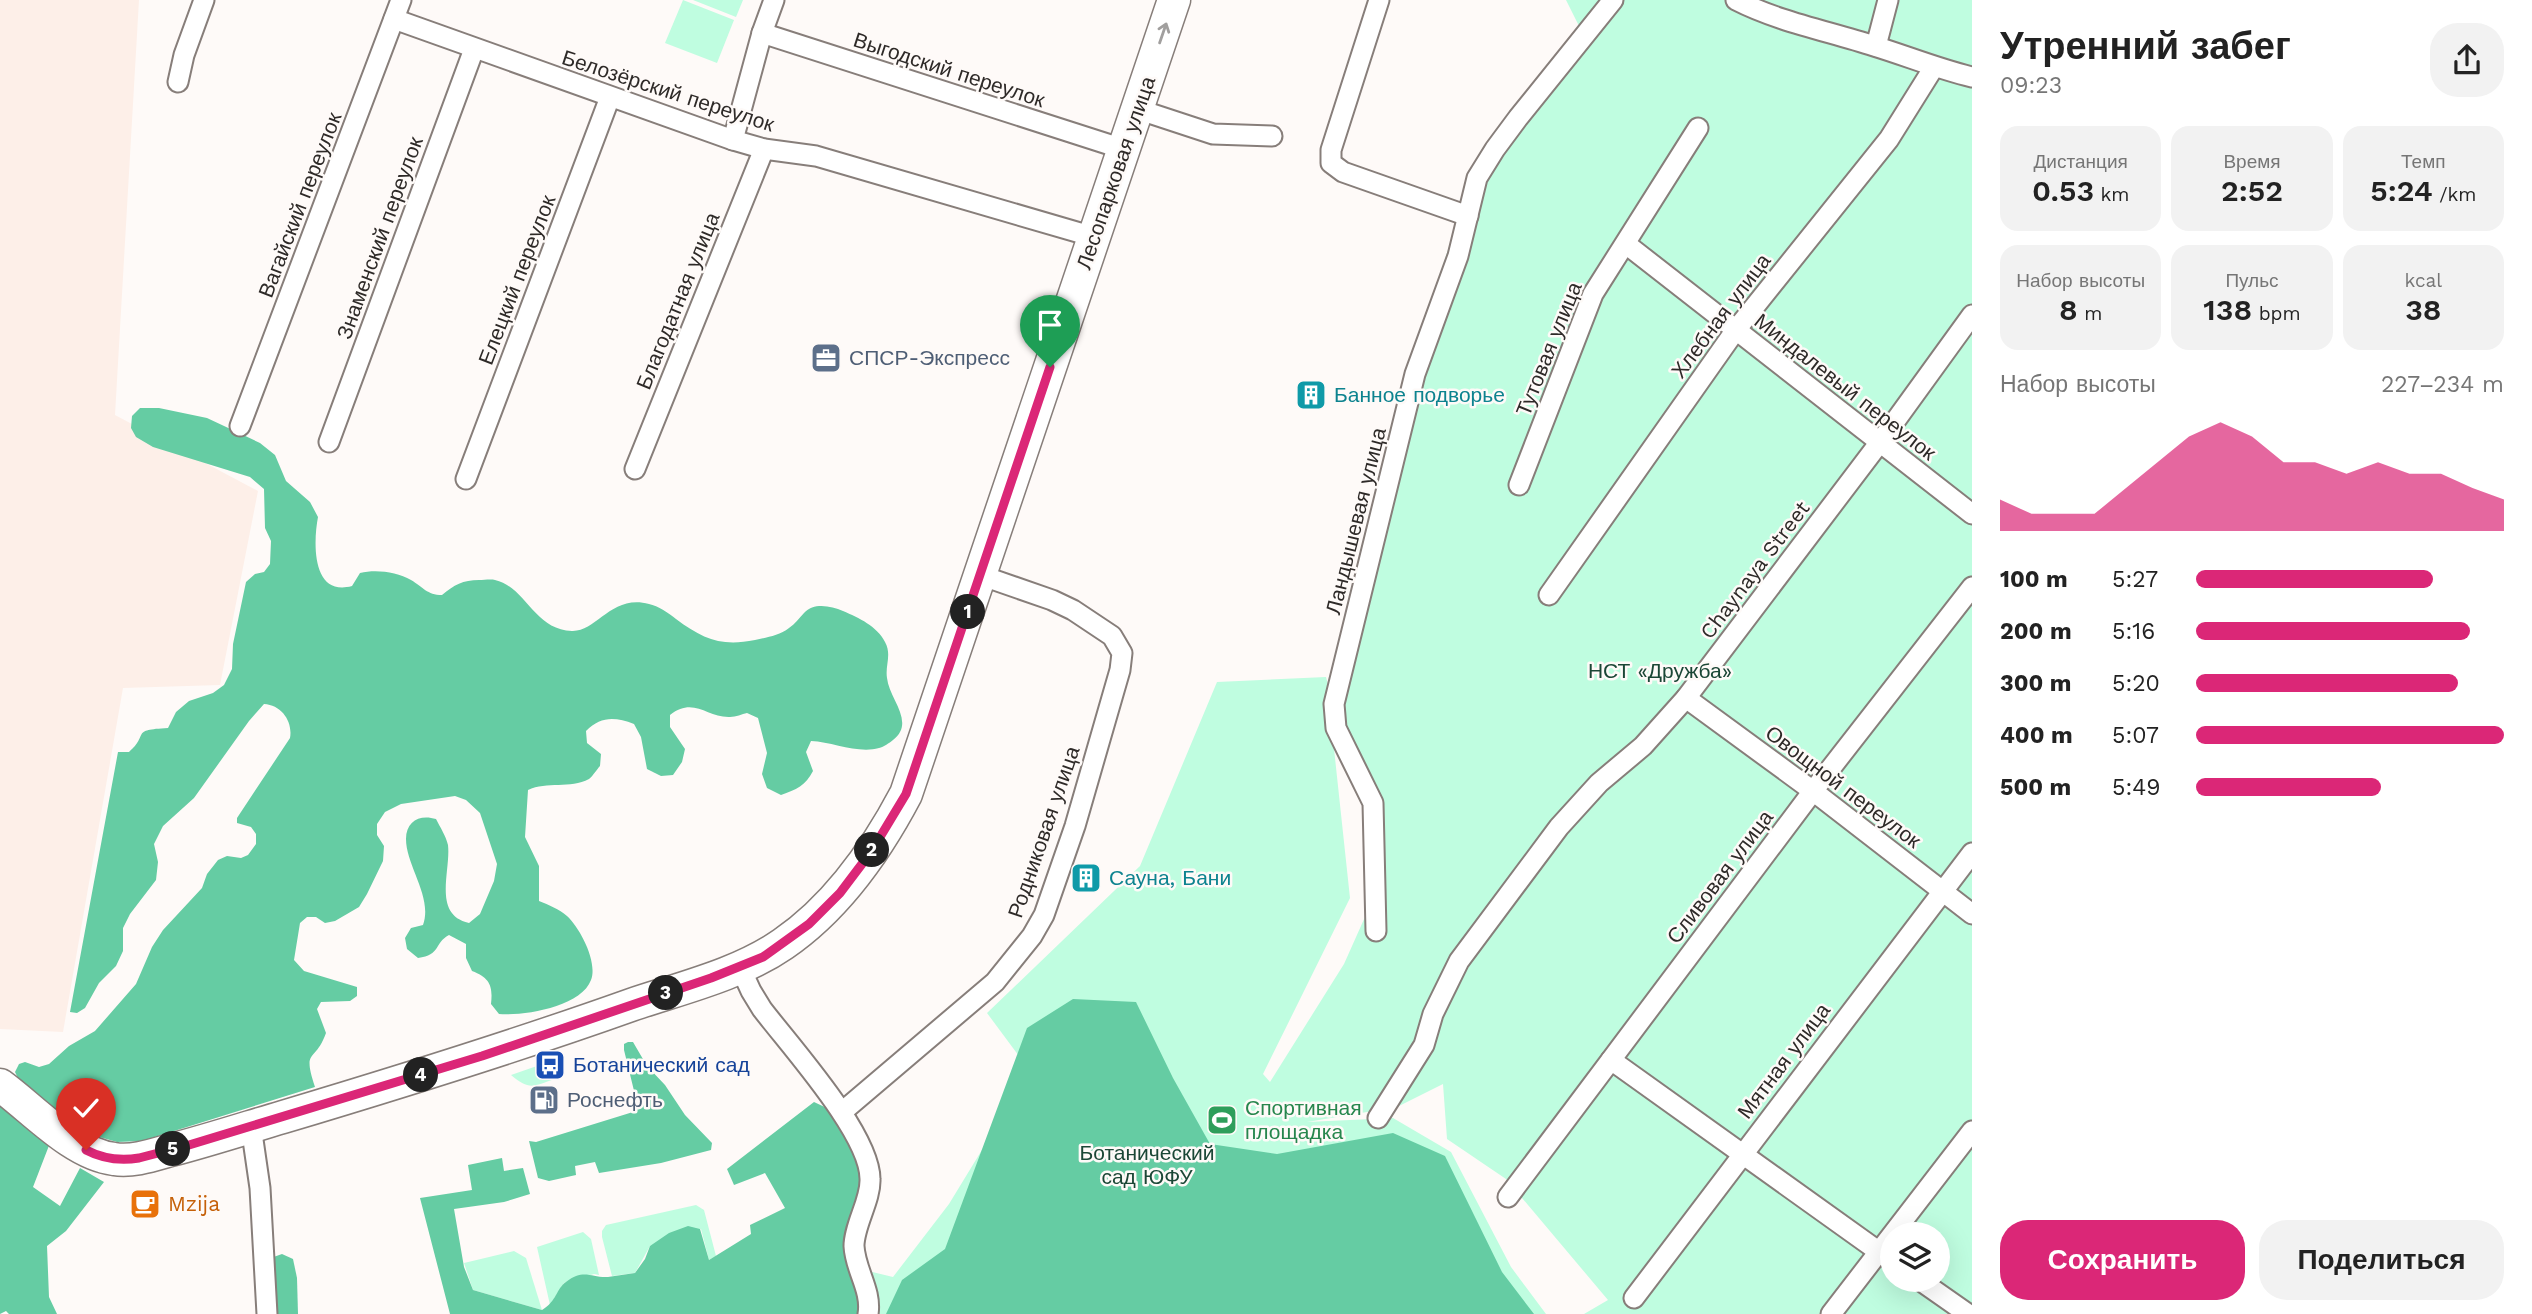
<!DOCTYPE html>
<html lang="ru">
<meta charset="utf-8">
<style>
:root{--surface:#fff;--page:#f2f2f2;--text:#222;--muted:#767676;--accent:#db2777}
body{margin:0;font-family:"Work Sans",sans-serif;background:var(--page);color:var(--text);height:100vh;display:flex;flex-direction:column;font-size:26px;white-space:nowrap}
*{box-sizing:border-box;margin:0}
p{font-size:23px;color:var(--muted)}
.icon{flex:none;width:38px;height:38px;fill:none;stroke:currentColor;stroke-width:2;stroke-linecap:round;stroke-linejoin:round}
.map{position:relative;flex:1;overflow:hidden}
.details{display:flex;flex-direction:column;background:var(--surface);width:560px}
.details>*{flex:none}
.fabs{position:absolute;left:1880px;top:1222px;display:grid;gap:14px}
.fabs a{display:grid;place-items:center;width:70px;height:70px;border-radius:50%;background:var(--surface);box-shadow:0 7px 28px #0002;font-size:35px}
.pin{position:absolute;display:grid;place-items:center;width:60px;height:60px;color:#fff;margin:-72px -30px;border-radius:50% 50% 50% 0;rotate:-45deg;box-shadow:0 0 7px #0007}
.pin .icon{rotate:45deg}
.km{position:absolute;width:35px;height:35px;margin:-18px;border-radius:50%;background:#222;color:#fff;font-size:19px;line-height:35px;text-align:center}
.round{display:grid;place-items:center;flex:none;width:74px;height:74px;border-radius:28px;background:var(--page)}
.overview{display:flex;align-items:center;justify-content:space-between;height:119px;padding:0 28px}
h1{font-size:38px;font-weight:600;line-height:52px}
.stats{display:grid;grid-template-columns:repeat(3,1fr);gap:10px;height:119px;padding:7px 28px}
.stats div{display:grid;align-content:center;border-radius:18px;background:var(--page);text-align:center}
.stats b{font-size:30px;font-weight:600}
.stats small{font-size:19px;font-weight:400}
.stats p{font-size:19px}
.chart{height:196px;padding:14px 28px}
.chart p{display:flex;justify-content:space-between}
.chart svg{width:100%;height:126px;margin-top:7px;fill:var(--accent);opacity:.7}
.primary-button{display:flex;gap:14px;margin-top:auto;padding:14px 28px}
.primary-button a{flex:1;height:80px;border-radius:28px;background:var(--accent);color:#fff;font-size:28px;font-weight:600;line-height:80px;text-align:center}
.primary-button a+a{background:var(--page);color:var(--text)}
ul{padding:0 28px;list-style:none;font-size:23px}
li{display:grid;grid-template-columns:112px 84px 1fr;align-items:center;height:52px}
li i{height:18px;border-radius:9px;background:var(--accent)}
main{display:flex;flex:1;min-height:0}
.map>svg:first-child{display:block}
.built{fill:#fdefe8}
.green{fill:#bffde0;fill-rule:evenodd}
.forest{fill:#65cca3}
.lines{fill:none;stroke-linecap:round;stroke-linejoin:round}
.street-casing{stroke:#877e7a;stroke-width:23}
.primary-casing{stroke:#877e7a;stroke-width:35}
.street{stroke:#fff;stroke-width:19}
.primary{stroke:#fff;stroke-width:32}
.oneway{stroke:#a19f9e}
.route-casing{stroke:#fff;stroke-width:14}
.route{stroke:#db2777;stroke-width:9}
.labels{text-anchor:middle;stroke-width:5;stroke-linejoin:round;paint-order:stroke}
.street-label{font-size:21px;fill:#2e2a28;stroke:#fefaf8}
.service-label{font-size:21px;fill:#4e5e75;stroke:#fefaf8;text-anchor:start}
.culture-label{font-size:21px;fill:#0d838f;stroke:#fefaf8;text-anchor:start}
.park-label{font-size:21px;fill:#1b4736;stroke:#fefaf8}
.transit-label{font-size:21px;fill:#164399;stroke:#fefaf8;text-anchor:start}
.leisure-label{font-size:21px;fill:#27864d;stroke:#fefaf8;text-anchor:start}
.food-label{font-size:21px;fill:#c56008;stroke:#fefaf8;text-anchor:start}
</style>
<main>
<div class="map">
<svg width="1972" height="1314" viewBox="0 0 1972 1314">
<rect width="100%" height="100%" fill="#fefaf8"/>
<path class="built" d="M0 0H139L115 415 258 491 220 685 123 688 63 1032 0 1029Z"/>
<g class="green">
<path d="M683 0 734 20 717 63 665 43Z"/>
<path d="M693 0H743L736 17Z"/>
<path d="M1566 0H1972V1314H1584L1608 1300 1506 1179 1447 1139 1443 1084 1397 1107 1307 1122 1393 1118 1451 1152 1511 1267 1546 1314H636L761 1245 893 1277 949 1204 1030 1071 987 1013 1140 866 1217 682 1326 677 1329 688 1403 384 1456 226 1462 195 1579 26ZM1329 702 1371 791 1369 908 1344 964 1270 1082 1263 1074 1350 898ZM1892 1234H1937V1279H1892Z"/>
<path d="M560 1058 561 1067 555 1079C533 1086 530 1091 511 1075Z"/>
<path d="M696 1205 704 1210 716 1256 709 1260 701 1229 650 1246 635 1273 612 1276 602 1237V1231L606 1225Z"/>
<path d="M583 1232 591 1239 599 1275 594 1274 564 1283 550 1305 537 1247Z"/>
<path d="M514 1251 526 1258 542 1310 473 1290 464 1263Z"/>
</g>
<g class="forest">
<path d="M140 408H159L207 418 260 443 275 455 286 481 310 502 318 517C313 543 312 597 352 586L360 573C376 569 397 572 411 580 423 587 427 595 442 595 454 585 463 580 479 580 484 580 491 579 495 580 526 587 534 630 572 631 597 632 611 594 649 604 658 606 669 613 676 619 703 639 721 647 755 640 767 637 779 636 789 628 795 624 799 618 804 613 814 602 831 606 843 611 859 618 877 626 885 642 892 655 885 665 887 678 889 699 916 722 893 740 889 743 884 747 879 748 858 754 833 742 811 741L806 752 813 771C806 785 796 790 781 795L767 788 762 774 767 753 758 718 747 713C742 714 736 717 730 717 707 718 694 696 670 715V727L685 749 682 762 673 775 661 776 647 769 641 737 634 724C615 717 601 716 586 731L587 743 601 754 600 766C597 769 593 776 589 779 570 789 547 781 528 790L525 837 539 866V901C549 905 559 909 567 916 580 928 598 962 591 980 581 1007 524 1016 499 1014L491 1004C493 986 490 978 472 971L466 958V944L449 935C434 943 441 955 418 958L407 949 405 938 411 928 423 925C433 897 406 866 406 839 406 821 420 814 436 819 440 827 446 836 448 845 451 871 432 915 469 923L480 914 494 881 497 864 480 813 466 800 455 796 401 804 385 812 377 824V835L384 846 383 861 367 894 359 907 335 921 325 923 316 917H307L300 923 294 960 304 971 357 987V996L350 1001 321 1002 317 1009 326 1033C315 1064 302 1047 315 1087L142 1141 117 1142 82 1132 20 1082 15 1072 19 1064 25 1062 39 1067 49 1064 69 1046 95 1031 136 984 152 947 163 930 202 888 207 874 218 860 227 856 241 858 248 855 256 844V834L251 827 237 823V818L290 738C293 722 282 705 264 704L249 721 194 798 163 826 154 844 158 862 156 880 130 914 123 928V951L116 966 99 983 85 1008 77 1013 70 1012 118 752H129C150 734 129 730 168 728L176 712 189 701 213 693 224 685 232 669 233 644 246 582 255 574 264 572 270 564 271 541 265 528 264 489 250 477 153 447 136 437 131 428 132 416Z"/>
<path d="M1073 999 1136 1002 1173 1078 1210 1144 1277 1154 1393 1133 1445 1156 1502 1272 1534 1314H886L902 1280 945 1249 1027 1028Z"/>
<path d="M628 1042H633L647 1066 665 1085 685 1115 712 1143 711 1150 661 1163 599 1173 595 1162 575 1166 576 1175 549 1181 538 1178 529 1141 536 1142 633 1112 638 1107 624 1050V1044Z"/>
<path d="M0 1102 50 1143 33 1187 60 1206 80 1168 104 1182 66 1231 47 1246 49 1297 57 1314H9L6 1311 0 1314Z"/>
<path d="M814 1102 831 1110 863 1161 861 1314H450L420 1198 472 1190 468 1165 502 1158 504 1171 523 1168 530 1194 504 1202 454 1209 464 1267 473 1290 542 1310C557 1301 556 1289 566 1282 584 1268 591 1278 608 1277 617 1276 626 1274 635 1273L645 1259 650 1246 669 1233 688 1226 700 1229 709 1260 751 1234 750 1225 785 1208 765 1173 734 1185 727 1169Z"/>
<path d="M282 1254 293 1259 297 1278 298 1314H270L268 1259Z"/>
</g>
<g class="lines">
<g class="street-casing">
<g id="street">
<path d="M1379 0 1331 150V163L1343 172 1468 216"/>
<path d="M1736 0C1779 22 1828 31 1874 46 1907 56 1938 69 1972 77"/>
<path d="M394 19 733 140 764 149 816 156 1094 237"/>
<path d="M762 33 1123 149"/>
<path d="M1876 46 1888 0"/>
<path d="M178 82 184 55 204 0"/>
<path d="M1137 109 1213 134 1272 136"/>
<path d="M733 140 762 33 774 0"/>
<path d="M1626 244 1972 514"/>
<path d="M240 426 401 0"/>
<path d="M329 442 474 49"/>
<path d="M635 469 764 149"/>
<path d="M466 479 610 97"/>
<path d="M1519 485 1593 294 1698 128"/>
<path d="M1549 595 1735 331 1889 139 1934 67"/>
<path d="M1686 698 1813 791 1972 914"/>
<path d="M1376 931 1373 803 1336 728 1334 704 1415 374 1458 256 1477 178 1495 149 1518 118 1613 0"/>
<path d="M740 967 751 991 762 1009C791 1047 870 1134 870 1179 871 1200 854 1225 854 1246 855 1270 872 1290 868 1314"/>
<path d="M1611 1060 1892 1261"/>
<path d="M842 1112 995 982 1032 936 1044 915 1075 826 1120 670 1122 653 1112 636 1073 610 1052 600 980 575"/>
<path d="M1378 1118 1424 1045 1433 1014 1459 961 1559 827 1599 783 1643 746 1686 698 1880 442 1972 315"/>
<path d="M251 1126 260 1188 267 1314"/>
<path d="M1508 1197 1813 791 1972 587"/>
<path d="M1918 1279 1968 1314"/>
<path d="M1634 1298 1972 853"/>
<path d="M1831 1314 1972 1131"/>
</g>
</g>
<g class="primary-casing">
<path id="primary" d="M0 1085C33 1109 73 1154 114 1159 133 1162 153 1155 171 1150 209 1140 246 1128 283 1117 400 1082 516 1046 631 1005 681 988 738 975 783 944 837 907 876 851 906 794L1174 0"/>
</g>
<use href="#street" class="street"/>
<use href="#primary" class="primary"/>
</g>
<defs><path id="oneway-shaft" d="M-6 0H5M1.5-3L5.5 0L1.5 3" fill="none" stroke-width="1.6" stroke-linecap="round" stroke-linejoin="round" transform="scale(1.75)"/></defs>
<use class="oneway" href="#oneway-shaft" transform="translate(1163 33) rotate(-71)"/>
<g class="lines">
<g class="route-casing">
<path id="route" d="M86 1150C103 1159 120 1161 139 1158L189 1145 482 1056 711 978 763 957 809 924 840 893 871 852 906 794 1050 367"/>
</g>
<use href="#route" class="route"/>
</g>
<defs>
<g id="office-square" transform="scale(1.575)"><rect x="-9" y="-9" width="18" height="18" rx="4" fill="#5c6f8a" stroke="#fefaf8"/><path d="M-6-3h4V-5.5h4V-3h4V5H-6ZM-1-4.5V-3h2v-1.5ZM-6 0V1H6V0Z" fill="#fff"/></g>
<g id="building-square" transform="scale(1.575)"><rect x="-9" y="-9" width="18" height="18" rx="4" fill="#0f9aa8" stroke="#fefaf8"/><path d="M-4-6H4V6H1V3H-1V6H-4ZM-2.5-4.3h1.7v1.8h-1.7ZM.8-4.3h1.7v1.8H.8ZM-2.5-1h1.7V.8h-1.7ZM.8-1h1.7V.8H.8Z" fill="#fff"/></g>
<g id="bus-square" transform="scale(1.575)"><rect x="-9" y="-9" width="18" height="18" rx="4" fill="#1a4fb4" stroke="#fefaf8"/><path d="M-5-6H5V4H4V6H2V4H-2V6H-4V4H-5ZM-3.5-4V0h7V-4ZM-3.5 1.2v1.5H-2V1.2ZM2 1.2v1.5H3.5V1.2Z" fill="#fff"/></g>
<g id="fuel-square" transform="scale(1.575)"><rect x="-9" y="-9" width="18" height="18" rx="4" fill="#5c6f8a" stroke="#fefaf8"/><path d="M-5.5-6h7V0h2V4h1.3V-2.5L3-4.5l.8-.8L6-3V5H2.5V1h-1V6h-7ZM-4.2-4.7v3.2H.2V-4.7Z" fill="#fff"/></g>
<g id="stadium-square" transform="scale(1.575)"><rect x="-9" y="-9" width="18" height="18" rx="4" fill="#2e9e5b" stroke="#fefaf8"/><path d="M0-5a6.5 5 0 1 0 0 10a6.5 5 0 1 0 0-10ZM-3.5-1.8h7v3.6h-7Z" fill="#fff"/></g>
<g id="cafe-square" transform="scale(1.575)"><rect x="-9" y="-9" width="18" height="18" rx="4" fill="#e8710a" stroke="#fefaf8"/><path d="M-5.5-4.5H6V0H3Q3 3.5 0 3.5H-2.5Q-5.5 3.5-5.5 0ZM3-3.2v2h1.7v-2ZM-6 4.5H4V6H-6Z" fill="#fff"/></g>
</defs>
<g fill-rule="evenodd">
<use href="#office-square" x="826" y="358"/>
<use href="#building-square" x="1311" y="395"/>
<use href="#building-square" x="1086" y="878"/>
<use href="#bus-square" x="550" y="1065"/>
<use href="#fuel-square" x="544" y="1100"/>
<use href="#stadium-square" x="1222" y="1120"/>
<use href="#cafe-square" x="145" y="1204"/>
</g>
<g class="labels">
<g class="street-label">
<text transform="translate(949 70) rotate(18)" y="7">Выгодский переулок</text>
<text transform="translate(668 91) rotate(18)" y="7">Белозёрский переулок</text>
<text transform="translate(1116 173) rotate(-71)" y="7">Лесопарковая улица</text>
<text transform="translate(300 205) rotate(-69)" y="7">Вагайский переулок</text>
<text transform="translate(380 238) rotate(-70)" y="7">Знаменский переулок</text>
<text transform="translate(517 280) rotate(-69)" y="7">Елецкий переулок</text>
<text transform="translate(678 301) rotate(-68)" y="7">Благодатная улица</text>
<text transform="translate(1721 316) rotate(-53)" y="7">Хлебная улица</text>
<text transform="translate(1549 349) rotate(-68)" y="7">Тутовая улица</text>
<text transform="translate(1845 387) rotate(38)" y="7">Миндалевый переулок</text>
<text transform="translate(1356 521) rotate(-76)" y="7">Ландышевая улица</text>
<text transform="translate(1755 570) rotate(-53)" y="7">Chaynaya Street</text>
<text transform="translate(1843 787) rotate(37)" y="7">Овощной переулок</text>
<text transform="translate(1044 832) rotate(-71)" y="7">Родниковая улица</text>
<text transform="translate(1720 877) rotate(-53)" y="7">Сливовая улица</text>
<text transform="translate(1784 1061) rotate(-53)" y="7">Мятная улица</text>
</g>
<g class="service-label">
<text x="849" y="365">СПСР-Экспресс</text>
<text x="567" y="1107">Роснефть</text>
</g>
<g class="culture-label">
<text x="1334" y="402">Банное подворье</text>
<text x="1109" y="885">Сауна, Бани</text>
</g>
<g class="park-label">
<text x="1660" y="678">НСТ «Дружба»</text>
<text x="1147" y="1160">Ботанический<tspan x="1147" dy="24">сад ЮФУ</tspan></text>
</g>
<g class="transit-label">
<text x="573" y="1072">Ботанический сад</text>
</g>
<g class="leisure-label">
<text x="1245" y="1115">Спортивная<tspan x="1245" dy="24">площадка</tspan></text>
</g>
<g class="food-label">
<text x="168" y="1211">Mzija</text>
</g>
</g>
</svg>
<div class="fabs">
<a><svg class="icon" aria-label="layers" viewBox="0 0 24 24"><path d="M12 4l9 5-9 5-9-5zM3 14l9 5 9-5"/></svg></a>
</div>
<div class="pin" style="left:1050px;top:367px;background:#1e9e55"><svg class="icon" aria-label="arrive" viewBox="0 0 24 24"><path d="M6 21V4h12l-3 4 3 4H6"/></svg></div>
<div class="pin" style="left:86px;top:1150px;background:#d93025"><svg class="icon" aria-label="check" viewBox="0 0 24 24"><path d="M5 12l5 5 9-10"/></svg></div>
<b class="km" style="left:968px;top:612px">1</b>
<b class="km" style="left:872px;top:850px">2</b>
<b class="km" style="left:666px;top:993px">3</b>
<b class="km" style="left:421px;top:1075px">4</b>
<b class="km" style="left:173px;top:1149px">5</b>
</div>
<section class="details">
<div class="overview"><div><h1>Утренний забег</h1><p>09:23</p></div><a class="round"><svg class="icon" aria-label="share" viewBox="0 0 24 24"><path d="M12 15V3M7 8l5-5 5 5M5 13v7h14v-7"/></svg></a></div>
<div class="stats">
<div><p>Дистанция</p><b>0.53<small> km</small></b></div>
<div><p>Время</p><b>2:52</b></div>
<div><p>Темп</p><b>5:24<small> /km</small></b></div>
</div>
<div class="stats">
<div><p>Набор высоты</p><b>8<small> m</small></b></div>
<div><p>Пульс</p><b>138<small> bpm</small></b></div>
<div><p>kcal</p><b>38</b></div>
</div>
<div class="chart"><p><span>Набор высоты</span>227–234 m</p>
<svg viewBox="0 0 160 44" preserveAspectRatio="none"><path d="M0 44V33L10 38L20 38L30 38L40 29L50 20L60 11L70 6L80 11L90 20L100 20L110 24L120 20L130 24L140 24L150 29L160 33V44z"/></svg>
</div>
<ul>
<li><b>100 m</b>5:27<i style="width:77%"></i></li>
<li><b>200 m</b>5:16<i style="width:89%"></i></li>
<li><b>300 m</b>5:20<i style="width:85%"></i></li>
<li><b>400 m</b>5:07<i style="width:100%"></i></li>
<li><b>500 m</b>5:49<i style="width:60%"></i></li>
</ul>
<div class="primary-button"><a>Сохранить</a><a>Поделиться</a></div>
</section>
</main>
